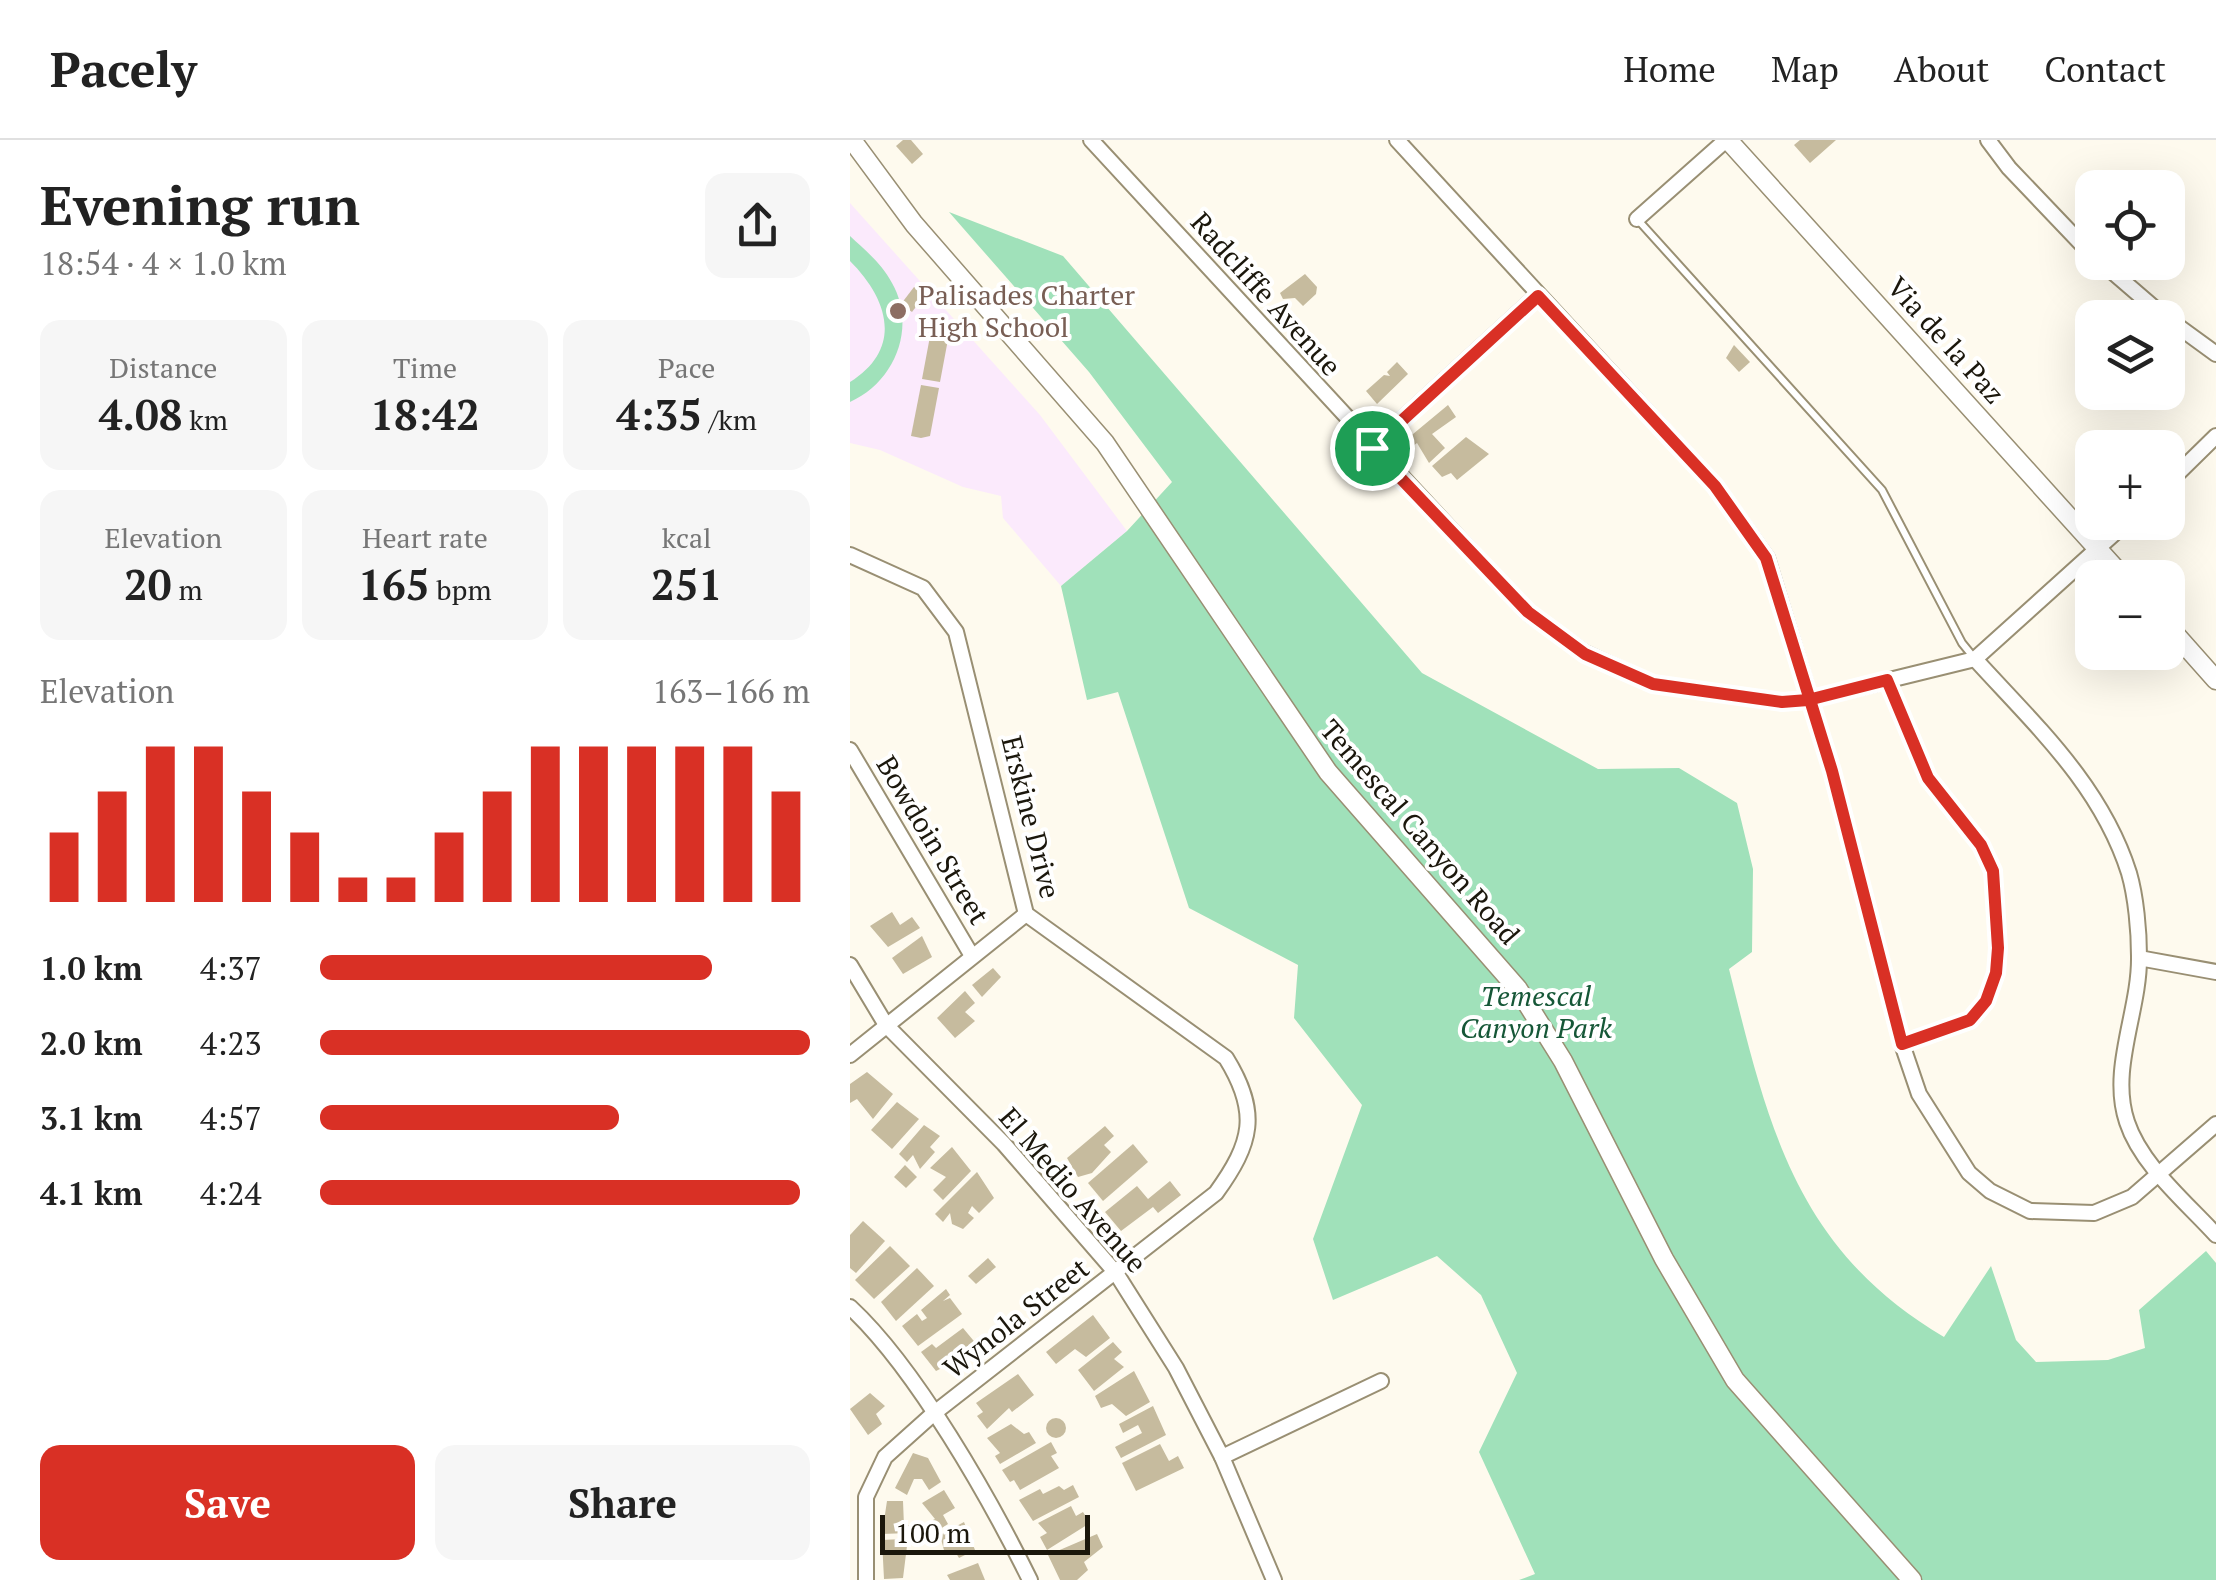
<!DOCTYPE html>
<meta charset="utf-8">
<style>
:root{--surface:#fff;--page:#f6f6f6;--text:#222;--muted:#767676;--line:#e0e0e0;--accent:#d93025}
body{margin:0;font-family:"PT Serif",serif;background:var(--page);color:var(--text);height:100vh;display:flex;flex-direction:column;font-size:38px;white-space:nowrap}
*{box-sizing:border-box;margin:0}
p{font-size:32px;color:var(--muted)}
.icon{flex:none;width:55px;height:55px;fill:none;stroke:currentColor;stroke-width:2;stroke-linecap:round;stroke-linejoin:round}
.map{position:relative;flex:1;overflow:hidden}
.drawer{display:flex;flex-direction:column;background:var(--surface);width:850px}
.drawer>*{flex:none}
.tools{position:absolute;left:1225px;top:30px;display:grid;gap:20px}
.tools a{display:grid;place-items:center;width:110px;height:110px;border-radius:20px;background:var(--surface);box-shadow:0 10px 40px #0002;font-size:50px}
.scale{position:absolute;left:30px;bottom:25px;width:210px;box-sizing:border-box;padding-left:10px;border:5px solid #1b170c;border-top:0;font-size:28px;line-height:35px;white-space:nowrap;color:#1b170c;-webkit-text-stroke:8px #fff;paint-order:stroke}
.pin{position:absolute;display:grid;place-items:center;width:85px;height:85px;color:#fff;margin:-42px;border:5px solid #fff;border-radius:50%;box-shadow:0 2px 10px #0007}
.round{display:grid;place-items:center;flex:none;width:105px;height:105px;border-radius:20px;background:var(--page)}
.summary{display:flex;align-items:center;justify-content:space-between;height:170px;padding:0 40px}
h1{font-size:55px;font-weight:600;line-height:75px}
.metrics{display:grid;grid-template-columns:repeat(3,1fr);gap:15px;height:170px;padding:10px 40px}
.metrics div{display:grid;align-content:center;border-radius:20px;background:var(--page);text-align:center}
.metrics b{font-size:42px;font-weight:600}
.metrics small{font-size:28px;font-weight:400}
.metrics p{font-size:28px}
.chart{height:280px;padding:20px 40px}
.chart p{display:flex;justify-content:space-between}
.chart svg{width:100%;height:180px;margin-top:10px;stroke:var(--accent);stroke-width:6}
.button{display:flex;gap:20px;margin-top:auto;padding:20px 40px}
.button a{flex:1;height:115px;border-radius:20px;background:var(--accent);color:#fff;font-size:40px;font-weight:600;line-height:115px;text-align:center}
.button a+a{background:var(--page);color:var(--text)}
ul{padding:0 40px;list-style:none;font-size:32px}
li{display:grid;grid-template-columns:160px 120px 1fr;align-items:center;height:75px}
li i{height:25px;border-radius:12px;background:var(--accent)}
header{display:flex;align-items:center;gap:60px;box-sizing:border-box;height:140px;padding:0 50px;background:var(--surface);border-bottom:2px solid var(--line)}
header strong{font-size:48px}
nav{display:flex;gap:55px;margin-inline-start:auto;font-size:35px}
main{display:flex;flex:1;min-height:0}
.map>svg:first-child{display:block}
.education{fill:#fbeafc}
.green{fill:#a0e1ba}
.building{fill:#c6bb9e}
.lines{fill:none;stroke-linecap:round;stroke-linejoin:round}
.service-casing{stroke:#998f73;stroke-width:10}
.minor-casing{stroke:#998f73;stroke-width:18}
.tertiary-casing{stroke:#998f73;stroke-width:21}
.secondary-casing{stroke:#998f73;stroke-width:21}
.service{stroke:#fff;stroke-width:6}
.minor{stroke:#fff;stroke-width:14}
.tertiary{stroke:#fff;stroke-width:18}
.secondary{stroke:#fff;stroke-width:18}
.route-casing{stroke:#fff;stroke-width:20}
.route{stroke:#d93025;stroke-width:12}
.education-dot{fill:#8d6e63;stroke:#fff;stroke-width:4}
.labels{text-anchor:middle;stroke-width:8;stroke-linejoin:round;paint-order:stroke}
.street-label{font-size:28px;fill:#1b170c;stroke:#fff}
.education-label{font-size:28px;fill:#785e54;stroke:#fff;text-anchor:start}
.park-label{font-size:28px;font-style:italic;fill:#165737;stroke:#fff}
</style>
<header>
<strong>Pacely</strong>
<nav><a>Home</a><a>Map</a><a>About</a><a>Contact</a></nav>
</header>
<main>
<section class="drawer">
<div class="summary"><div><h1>Evening run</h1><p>18:54 · 4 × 1.0 km</p></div><a class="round"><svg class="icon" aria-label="share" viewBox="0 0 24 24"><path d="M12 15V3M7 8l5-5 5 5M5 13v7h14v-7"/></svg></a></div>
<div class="metrics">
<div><p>Distance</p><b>4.08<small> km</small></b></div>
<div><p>Time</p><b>18:42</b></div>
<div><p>Pace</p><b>4:35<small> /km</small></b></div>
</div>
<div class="metrics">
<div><p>Elevation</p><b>20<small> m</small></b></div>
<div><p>Heart rate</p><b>165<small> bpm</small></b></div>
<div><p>kcal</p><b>251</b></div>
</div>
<div class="chart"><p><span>Elevation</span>163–166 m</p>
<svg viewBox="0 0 160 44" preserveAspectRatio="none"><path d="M5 44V27M15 44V17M25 44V6M35 44V6M45 44V17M55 44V27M65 44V38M75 44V38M85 44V27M95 44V17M105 44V6M115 44V6M125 44V6M135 44V6M145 44V6M155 44V17"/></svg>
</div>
<ul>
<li><b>1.0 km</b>4:37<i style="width:80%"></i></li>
<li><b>2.0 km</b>4:23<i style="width:100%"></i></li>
<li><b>3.1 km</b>4:57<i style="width:61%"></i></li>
<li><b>4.1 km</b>4:24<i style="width:98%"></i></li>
</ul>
<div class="button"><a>Save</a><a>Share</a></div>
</section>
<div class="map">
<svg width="1366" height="1440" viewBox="0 0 1366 1440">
<rect width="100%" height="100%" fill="#fefaee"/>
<path class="education" d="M0 63 190 275 277 391 211 446 153 378 151 356 113 347 30 310 0 303Z"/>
<g class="green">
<path d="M99 72 213 116 572 533 748 629 829 628 887 663 903 729 902 812 879 829C918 985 945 1109 1094 1197L1141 1126 1166 1200 1186 1222 1258 1220 1295 1208 1289 1170 1356 1111 1366 1123V1440H669L685 1434 629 1312 667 1233 631 1155 587 1116 483 1160 463 1099 512 965 444 878 448 825 339 768 268 552 237 560 211 446 277 391 322 342 239 232Z"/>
<path d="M0 96C15 110 32 124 42 143 67 187 45 242 0 262V242C54 208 38 159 0 121Z"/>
</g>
<g class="building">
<path d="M53 0H61L73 14 62 24 46 6Z"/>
<path d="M950 0H986L960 23 944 5Z"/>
<path d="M455 134 467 147 466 154 453 166 445 158 433 159 430 153Z"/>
<path d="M64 147 75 155 62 172 51 164Z"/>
<path d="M81 191 99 194 90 242 72 239Z"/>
<path d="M884 205 900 222 889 232 876 218Z"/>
<path d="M547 222 558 234 527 264 516 251 534 235 540 236 537 232Z"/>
<path d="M71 245 89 248 80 296 71 298 61 296Z"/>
<path d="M598 265 606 277 582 294 595 308 579 323 567 303 563 306 557 299Z"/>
<path d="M616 297 639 314 607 340 601 333 592 337 582 326Z"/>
<path d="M42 772 50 785 62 777 70 788 38 807 20 786Z"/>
<path d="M72 796 82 817 53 834 42 818Z"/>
<path d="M143 828 151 837 132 857 122 845Z"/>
<path d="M115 851 125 863 115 872 125 881 105 898 87 878Z"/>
<path d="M17 932 43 954 23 979 7 959 0 963V944Z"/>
<path d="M47 962 69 979 42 1009 21 990Z"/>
<path d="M74 985 90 996 80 1007 85 1012 70 1029 63 1015 57 1022 49 1014Z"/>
<path d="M255 986 264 996 254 1005 261 1012 242 1033 228 1037 217 1018Z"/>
<path d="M283 1004 298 1022 253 1061 238 1043Z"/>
<path d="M102 1007 121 1031 93 1060 83 1050 96 1037 80 1028Z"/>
<path d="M55 1025 67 1037 56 1048 44 1037Z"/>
<path d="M127 1032 144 1058 129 1073 122 1066 118 1073 124 1078 113 1089 102 1084 100 1073 93 1082 85 1074Z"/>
<path d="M320 1041 331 1055 308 1073 303 1067 271 1091 255 1072 287 1046 298 1059Z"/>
<path d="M13 1081 35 1101 6 1133 0 1128V1095Z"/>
<path d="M40 1106 60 1126 24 1159 5 1140Z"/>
<path d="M138 1118 146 1127 126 1144 118 1136Z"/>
<path d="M67 1128 84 1146 46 1181 31 1162Z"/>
<path d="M96 1149 100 1155 93 1161 100 1158 112 1174 68 1206 52 1186 67 1174 72 1181 77 1178 71 1170Z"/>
<path d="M243 1175 260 1198 236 1217 225 1209 206 1224 196 1212Z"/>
<path d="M113 1188 128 1206 107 1219 111 1224 105 1228 102 1223 86 1231 71 1212 82 1204 86 1208Z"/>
<path d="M263 1202 272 1212 264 1219 274 1227 244 1251 228 1230Z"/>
<path d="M284 1231 300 1262 276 1276 262 1264 251 1268 245 1256Z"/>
<path d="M168 1234 184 1255 162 1272 159 1268 137 1289 127 1276 133 1272 126 1263Z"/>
<path d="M20 1253 35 1266 26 1274 32 1284 18 1295 0 1269Z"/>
<path d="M303 1266 316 1295 271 1318 265 1307 292 1293 288 1285 273 1293 269 1284Z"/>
<circle cx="206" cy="1288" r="10"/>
<path d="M161 1284 174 1294 179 1292 186 1303 150 1324 145 1316 150 1313 137 1298Z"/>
<path d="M201 1302 207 1313 201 1316 209 1328 170 1350 164 1340 160 1342 152 1330Z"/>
<path d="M310 1304 319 1321 328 1316 334 1328 286 1351 272 1323Z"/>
<path d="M63 1313 78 1318 91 1342 79 1350 72 1339H64L57 1355 45 1348Z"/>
<path d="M223 1345 229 1357 183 1381 169 1360 190 1349 193 1354 209 1346 214 1350Z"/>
<path d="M94 1350 105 1368 93 1375 98 1384 87 1391 81 1381 85 1379 72 1363Z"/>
<path d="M37 1361H53L54 1386 59 1385V1393L32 1394Z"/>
<path d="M221 1366 226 1376 233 1372 240 1383 197 1410 190 1397 197 1393 188 1383Z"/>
<path d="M114 1382 125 1410 109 1418 106 1413 95 1414 90 1395Z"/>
<path d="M247 1394 253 1407 234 1422 238 1430 227 1440H210L198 1415Z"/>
<path d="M52 1399V1406H57L53 1438 34 1439 32 1400Z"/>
<path d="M128 1423 135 1440H100L97 1435Z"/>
</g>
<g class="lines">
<g class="service-casing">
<g id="service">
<path d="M788 80 1032 350 1112 503 1125 519"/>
<path d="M1038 541C1051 573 1061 612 1080 640 1095 664 1118 683 1132 707 1153 745 1160 854 1118 881 1100 893 1074 897 1053 904"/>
</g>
</g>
<g class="minor-casing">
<g id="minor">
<path d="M241 0 677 472 735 513 803 544 932 562 958 560 1125 519 1277 382"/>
<path d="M547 0 865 346 917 418 982 631 1052 904 1069 954 1119 1033 1140 1051 1180 1071 1244 1073 1282 1057 1366 984"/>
<path d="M1138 0 1159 28 1242 115"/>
<path d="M787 79 876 0"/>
<path d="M1251 122 1316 178"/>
<path d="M1318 179 1366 214"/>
<path d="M522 307 688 155"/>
<path d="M1318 343 1366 296"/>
<path d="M0 415 73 448 106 492 176 774 376 918C410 973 402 1003 366 1053L83 1274 35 1317 16 1357V1440"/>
<path d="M1125 519C1185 585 1251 645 1279 733 1286 757 1289 791 1289 816 1290 871 1259 929 1277 982 1291 1025 1336 1062 1366 1095"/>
<path d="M0 610 122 816"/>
<path d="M1289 818 1366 832"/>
<path d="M0 825 36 885 154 1004 266 1133 326 1228 372 1317 424 1440"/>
<path d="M0 915 176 774"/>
<path d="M0 1167C66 1228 140 1359 180 1440"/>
<path d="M372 1317 531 1241"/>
</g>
</g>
<g class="tertiary-casing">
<g id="tertiary">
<path d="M878 0 1274 438"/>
<path d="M1318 486 1366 540"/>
</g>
</g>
<g class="secondary-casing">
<path id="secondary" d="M2 0 64 84 255 303 478 632 668 849 713 921 814 1119 885 1240 1062 1440"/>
</g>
<use href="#service" class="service"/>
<use href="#minor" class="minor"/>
<use href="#tertiary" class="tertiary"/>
<use href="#secondary" class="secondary"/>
</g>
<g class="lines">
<g class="route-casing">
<path id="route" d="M522 308 678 472 735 514 803 544 932 562 958 560 1037 540 1078 638 1131 705 1143 731 1148 808 1146 833 1136 861 1120 880 1052 904 982 631 916 418 865 346 688 156 522 308"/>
</g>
<use href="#route" class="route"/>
</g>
<circle class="education-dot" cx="48" cy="171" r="10"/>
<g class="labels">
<g class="street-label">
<text transform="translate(416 154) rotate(48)" y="10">Radcliffe Avenue</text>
<text transform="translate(1096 200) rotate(48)" y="10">Via de la Paz</text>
<text transform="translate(181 677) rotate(76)" y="10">Erskine Drive</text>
<text transform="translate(570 692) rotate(49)" y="10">Temescal Canyon Road</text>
<text transform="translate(83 700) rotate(59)" y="10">Bowdoin Street</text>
<text transform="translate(223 1050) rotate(49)" y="10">El Medio Avenue</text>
<text transform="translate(166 1178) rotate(-38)" y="10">Wynola Street</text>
</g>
<g class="education-label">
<text x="68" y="165">Palisades Charter<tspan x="68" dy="32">High School</tspan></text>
</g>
<g class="park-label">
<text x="686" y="866">Temescal<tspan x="686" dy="32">Canyon Park</tspan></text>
</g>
</g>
</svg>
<div class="tools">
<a><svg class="icon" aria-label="locate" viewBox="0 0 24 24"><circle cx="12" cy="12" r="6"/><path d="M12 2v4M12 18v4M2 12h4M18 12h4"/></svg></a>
<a><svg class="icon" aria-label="layers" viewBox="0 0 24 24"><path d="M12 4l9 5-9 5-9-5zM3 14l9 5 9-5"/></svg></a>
<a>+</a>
<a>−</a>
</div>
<div class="scale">100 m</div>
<div class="pin" style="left:522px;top:308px;background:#1e9e55"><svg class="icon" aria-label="arrive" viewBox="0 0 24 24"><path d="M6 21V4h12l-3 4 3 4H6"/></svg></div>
</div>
</main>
